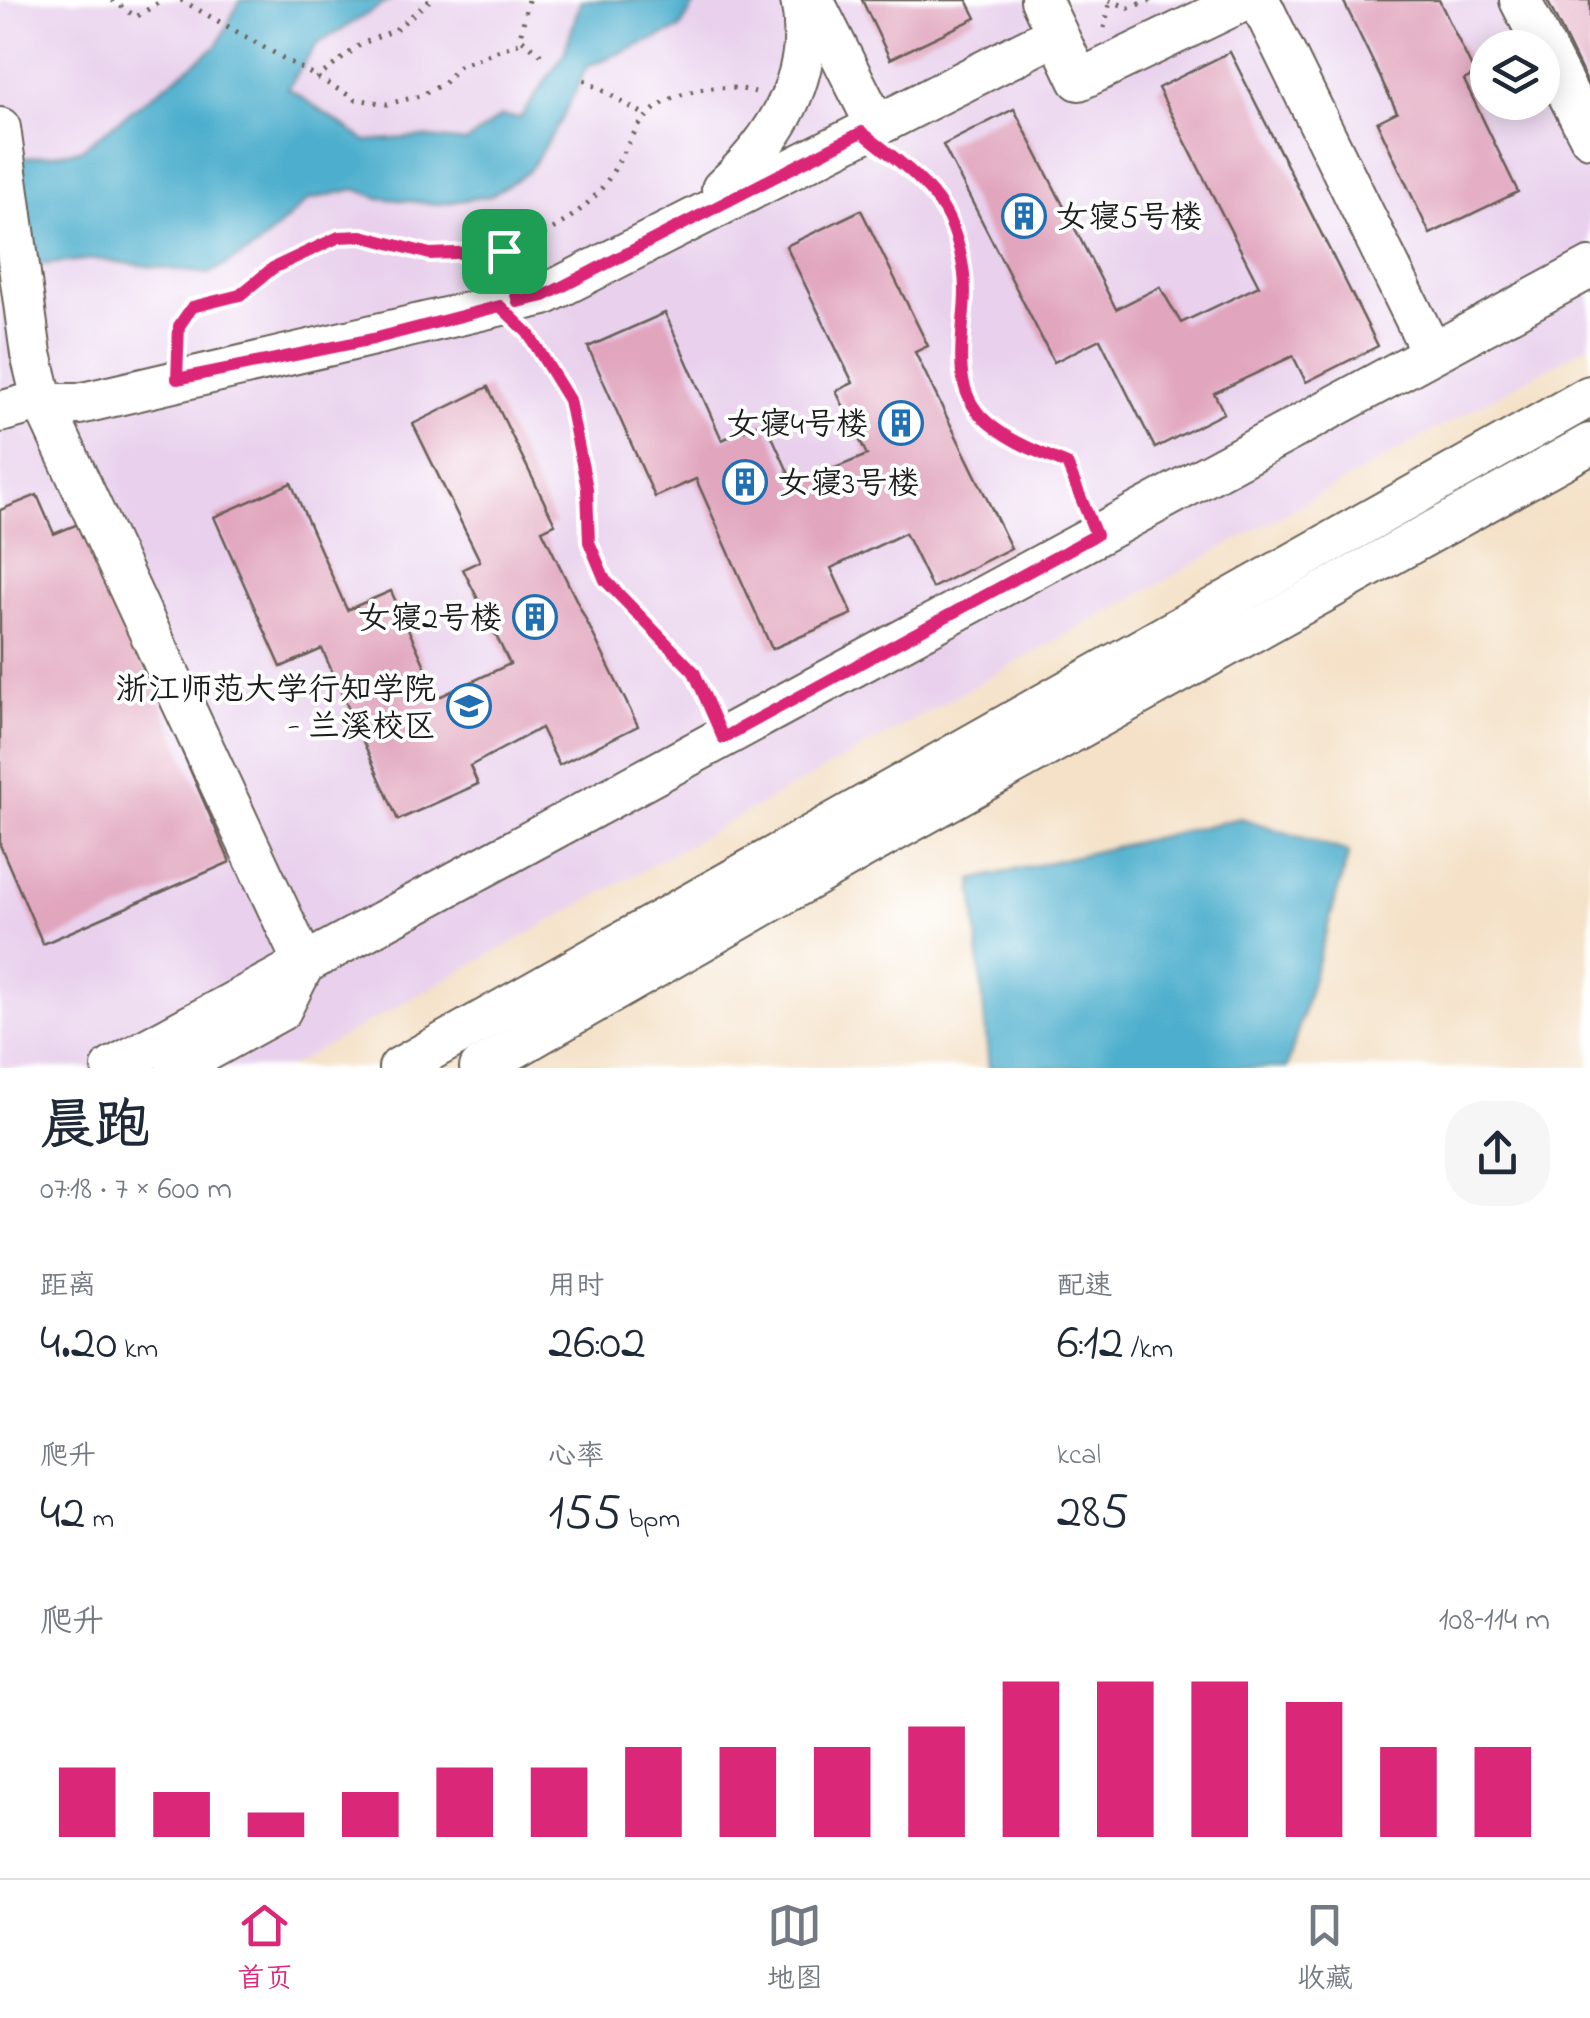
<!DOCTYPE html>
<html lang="zh">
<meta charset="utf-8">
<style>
:root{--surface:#fff;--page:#f6f6f7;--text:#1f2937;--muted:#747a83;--line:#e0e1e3;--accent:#db2777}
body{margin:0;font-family:"Indie Flower","LXGW WenKai TC",sans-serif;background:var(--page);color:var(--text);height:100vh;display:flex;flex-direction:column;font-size:38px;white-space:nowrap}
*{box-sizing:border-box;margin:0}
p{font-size:32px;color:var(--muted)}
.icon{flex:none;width:55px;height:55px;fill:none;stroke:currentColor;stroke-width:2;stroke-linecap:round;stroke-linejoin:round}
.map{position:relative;height:1068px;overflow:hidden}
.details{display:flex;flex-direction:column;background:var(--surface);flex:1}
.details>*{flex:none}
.buttons{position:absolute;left:1470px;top:30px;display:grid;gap:20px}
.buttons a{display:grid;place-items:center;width:90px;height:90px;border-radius:50%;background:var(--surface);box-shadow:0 5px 25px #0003;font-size:50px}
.pin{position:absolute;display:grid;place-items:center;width:85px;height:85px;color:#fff;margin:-42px;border-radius:20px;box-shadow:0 5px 15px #0006}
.round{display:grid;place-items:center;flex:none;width:105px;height:105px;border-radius:40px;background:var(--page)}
.headline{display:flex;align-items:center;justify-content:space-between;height:170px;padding:0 40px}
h1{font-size:55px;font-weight:600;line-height:75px}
.figures{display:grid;grid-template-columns:repeat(3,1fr);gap:15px;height:170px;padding:10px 40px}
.figures div{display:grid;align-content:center}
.figures b{font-size:50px;font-weight:600}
.figures small{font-size:28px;font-weight:400}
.figures p{font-size:28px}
.chart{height:280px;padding:20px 40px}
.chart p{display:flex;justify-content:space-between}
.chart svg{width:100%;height:180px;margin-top:10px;stroke:var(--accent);stroke-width:6}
.dock{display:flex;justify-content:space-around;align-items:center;height:140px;border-top:2px solid var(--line);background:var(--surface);font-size:28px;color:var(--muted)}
.dock a{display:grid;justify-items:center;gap:5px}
.dock .current{color:var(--accent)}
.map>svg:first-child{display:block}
.built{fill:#e9d1ed;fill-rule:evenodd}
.water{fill:#4eafcd;stroke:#356674;stroke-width:2.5}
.building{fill:#e1a5bd}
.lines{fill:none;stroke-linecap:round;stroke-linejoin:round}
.minor-casing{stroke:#686158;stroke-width:44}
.path{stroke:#686158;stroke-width:5;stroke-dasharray:2.5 8;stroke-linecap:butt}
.minor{stroke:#fff;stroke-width:40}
.route-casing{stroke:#fff;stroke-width:20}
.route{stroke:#db2777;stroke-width:12}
.labels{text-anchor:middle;stroke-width:8;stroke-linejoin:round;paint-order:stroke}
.poi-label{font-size:32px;fill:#1c1c1c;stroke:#fff;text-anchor:end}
</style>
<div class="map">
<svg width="1590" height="1068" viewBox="0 0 1590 1068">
<rect width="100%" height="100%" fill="#fff"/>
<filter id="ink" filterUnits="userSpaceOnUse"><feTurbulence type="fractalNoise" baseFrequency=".01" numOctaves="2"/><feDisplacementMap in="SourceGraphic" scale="20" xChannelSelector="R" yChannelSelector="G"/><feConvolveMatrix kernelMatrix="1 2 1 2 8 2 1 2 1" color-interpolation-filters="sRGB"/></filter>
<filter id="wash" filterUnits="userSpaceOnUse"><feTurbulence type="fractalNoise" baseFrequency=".0048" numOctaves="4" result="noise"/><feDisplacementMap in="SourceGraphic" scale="40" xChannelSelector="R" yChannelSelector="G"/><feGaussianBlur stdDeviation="2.25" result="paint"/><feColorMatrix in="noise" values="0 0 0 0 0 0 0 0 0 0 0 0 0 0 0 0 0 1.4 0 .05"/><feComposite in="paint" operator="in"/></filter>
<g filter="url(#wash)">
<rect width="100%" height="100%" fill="#f4e1c7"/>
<path class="built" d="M0 0H1590V344L286 1068H0ZM1488 48H1542V102H1488Z"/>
<g class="water">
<path d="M240 0H390L316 45 288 88 366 141 421 137 466 142 501 116 520 118 564 54 581 0H697L680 29 587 66 561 121 528 172 490 196 439 204 379 198 355 189 308 200 256 248 208 274 94 259 0 269V162L80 150 217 46Z"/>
<path d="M1240 818 1349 852 1287 1068H989L972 880Z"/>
</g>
<g id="blocks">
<g class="building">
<path d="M862 0H967L976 18 890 59Z"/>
<path d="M1343 0H1439L1475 74 1464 80 1518 192 1430 234 1377 122 1397 112Z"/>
<path d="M1547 0H1590V88Z"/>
<path d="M1230 52 1378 346 1306 382 1293 356 1214 393 1224 413 1155 448 1100 339 1054 362 943 145 1014 109 1116 309 1160 287 1181 323 1259 286 1158 88Z"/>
<path d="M861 210 928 346 915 352 1011 548 932 588 905 533 831 568 852 614 772 649 696 479 655 497 588 347 665 313 722 440 765 421 794 485 867 455 836 391 853 383 786 246Z"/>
<path d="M488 387 555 524 542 530 638 726 559 765 541 728 470 766 478 784 398 820 322 649 281 667 214 517 291 483 347 610 391 591 439 697 510 664 463 569 480 561 413 424Z"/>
<path d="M37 495 54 534 83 522 230 862 43 944 0 845V510Z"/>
</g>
</g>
</g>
<g filter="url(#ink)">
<use href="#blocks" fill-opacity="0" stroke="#686158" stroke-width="2.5"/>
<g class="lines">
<g class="minor-casing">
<g id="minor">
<path d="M813 0 876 125"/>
<path d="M1041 0 1079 80 1245 0"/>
<path d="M1259 0 1432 353"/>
<path d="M1520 0 1590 137"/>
<path d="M0 128 31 354 43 403 304 964 281 1010 176 1068"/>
<path d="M722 189C775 140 817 76 801 0"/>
<path d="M0 412 29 404H79L544 295 1057 34"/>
<path d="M112 1068 1590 268"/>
<path d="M399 1068 1590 396"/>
<path d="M480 1068 862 849 1590 444"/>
</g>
</g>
<g class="path">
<path d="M112 0 136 17 163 0"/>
<path d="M181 0 355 99 387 104 420 96 444 83 459 66 523 41"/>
<path d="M528 0 520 38 544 57"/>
<path d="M1109 0 1129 8 1152 0"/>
<path d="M1104 28 1110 2"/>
<path d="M316 79 361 44 395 30 430 0"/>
<path d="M584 80 647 116"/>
<path d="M891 156C934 189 969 237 965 294 962 333 952 380 979 415 999 439 1039 453 1067 464L1084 505"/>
<path d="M509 270 504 251C538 241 578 217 601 189 619 167 628 137 646 117 672 89 722 82 755 92"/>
<path d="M528 333 569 401 587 487 589 542 605 580 695 671 709 705"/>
<path d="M178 348 179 326 192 307 240 295 273 268 339 237H362L431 254 504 251"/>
</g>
<use href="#minor" class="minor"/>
</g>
</g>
<g class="lines" filter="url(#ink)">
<g class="route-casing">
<path id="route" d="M862 132C891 156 924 177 944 210 957 232 965 266 965 291 965 331 949 382 981 416 1003 439 1038 452 1067 464L1096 535 723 738 694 672 605 580 589 542 587 488 569 400 528 333 500 306 373 339 177 379 179 326 192 307 240 295 273 268 339 237 362 236 430 254 504 251 518 302 544 296Z"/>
</g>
<use href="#route" class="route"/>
</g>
<defs>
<g id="building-ring" transform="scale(2.25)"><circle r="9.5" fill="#fff" stroke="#1f6fb2" stroke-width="1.5"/><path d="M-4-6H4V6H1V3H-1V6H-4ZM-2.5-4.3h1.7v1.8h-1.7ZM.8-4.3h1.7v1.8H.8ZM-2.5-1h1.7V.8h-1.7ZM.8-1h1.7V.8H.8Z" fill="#1f6fb2"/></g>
<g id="university-ring" transform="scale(2.25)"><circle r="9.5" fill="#fff" stroke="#1f6fb2" stroke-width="1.5"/><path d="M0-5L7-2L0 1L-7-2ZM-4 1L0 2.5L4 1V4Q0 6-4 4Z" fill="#1f6fb2"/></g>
</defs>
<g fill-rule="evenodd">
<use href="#building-ring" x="1024" y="216"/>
<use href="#building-ring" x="901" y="423"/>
<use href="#building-ring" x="745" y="482"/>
<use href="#building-ring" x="535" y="617"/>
<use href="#university-ring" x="469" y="706"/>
</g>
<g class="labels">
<g class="poi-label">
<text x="1056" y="227" text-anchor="start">女寝5号楼</text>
<text x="868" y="434">女寝4号楼</text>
<text x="778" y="493" text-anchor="start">女寝3号楼</text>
<text x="502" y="628">女寝2号楼</text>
<text x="436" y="699">浙江师范大学行知学院<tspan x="436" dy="37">- 兰溪校区</tspan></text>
</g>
</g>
</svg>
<div class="buttons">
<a><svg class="icon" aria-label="layers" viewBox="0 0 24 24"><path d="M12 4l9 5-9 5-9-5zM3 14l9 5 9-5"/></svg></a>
</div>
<div class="pin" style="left:504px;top:251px;background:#1e9e55"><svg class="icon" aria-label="arrive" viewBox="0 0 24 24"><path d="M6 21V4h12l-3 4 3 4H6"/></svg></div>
</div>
<section class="details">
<div class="headline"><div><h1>晨跑</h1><p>07:18 · 7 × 600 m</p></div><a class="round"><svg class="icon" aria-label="share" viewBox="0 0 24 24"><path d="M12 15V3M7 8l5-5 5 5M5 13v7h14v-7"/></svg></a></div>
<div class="figures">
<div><p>距离</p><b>4.20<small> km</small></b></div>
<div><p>用时</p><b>26:02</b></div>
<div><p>配速</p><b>6:12<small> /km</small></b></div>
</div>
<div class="figures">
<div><p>爬升</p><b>42<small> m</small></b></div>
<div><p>心率</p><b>155<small> bpm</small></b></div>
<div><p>kcal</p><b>285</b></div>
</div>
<div class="chart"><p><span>爬升</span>108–114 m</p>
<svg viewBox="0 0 160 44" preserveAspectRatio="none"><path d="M5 44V27M15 44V33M25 44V38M35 44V33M45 44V27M55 44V27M65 44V22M75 44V22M85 44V22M95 44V17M105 44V6M115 44V6M125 44V6M135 44V11M145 44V22M155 44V22"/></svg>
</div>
</section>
<nav class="dock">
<a class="current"><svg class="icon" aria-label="home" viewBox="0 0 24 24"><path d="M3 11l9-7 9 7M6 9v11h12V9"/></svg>首页</a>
<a><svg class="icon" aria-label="map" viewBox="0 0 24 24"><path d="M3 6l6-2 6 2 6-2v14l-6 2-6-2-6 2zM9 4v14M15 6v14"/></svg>地图</a>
<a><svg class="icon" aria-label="saved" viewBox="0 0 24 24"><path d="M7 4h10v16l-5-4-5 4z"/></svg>收藏</a>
</nav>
